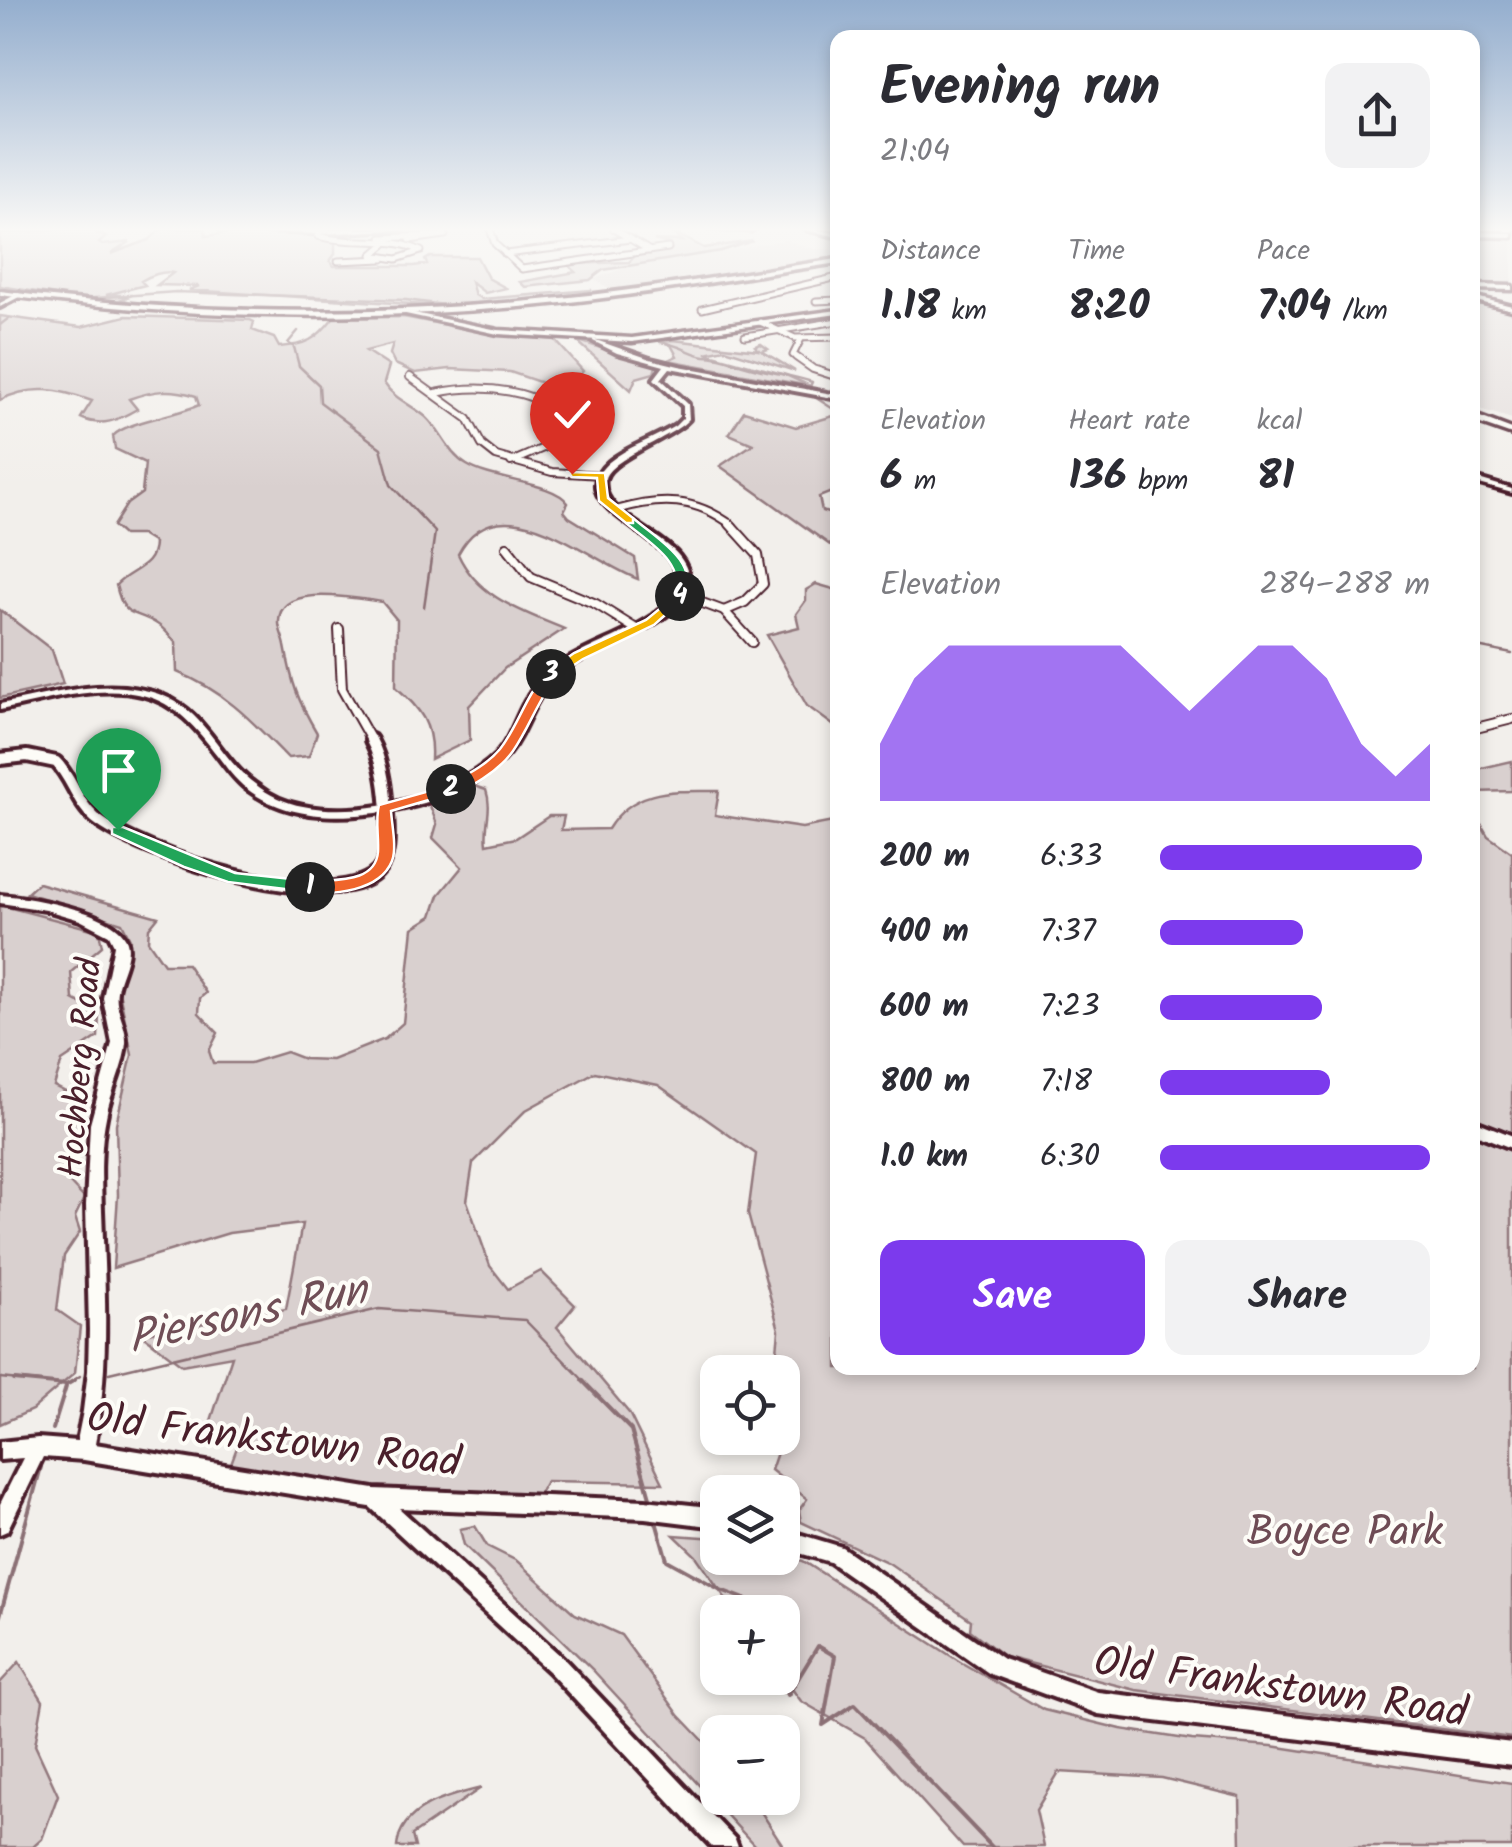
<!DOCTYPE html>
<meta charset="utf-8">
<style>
:root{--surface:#fff;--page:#f2f2f3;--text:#2b2b33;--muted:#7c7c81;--accent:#7c3aed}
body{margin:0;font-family:Kalam,sans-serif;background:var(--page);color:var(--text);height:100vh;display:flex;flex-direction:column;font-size:38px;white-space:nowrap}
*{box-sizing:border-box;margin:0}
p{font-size:32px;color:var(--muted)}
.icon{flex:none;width:55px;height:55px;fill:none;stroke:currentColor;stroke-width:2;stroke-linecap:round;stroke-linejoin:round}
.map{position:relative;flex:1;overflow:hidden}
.drawer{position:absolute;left:830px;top:30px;width:650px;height:1345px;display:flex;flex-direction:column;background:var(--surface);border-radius:20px;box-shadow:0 5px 15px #0003}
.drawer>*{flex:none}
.controls{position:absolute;left:700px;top:1355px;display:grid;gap:20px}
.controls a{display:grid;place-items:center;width:100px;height:100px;border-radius:20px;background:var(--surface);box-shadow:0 5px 15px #0003;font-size:50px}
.pin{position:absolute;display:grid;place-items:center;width:85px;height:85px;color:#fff;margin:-102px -42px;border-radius:50% 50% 50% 0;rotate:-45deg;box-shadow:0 0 10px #0007}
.pin .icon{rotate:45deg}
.km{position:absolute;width:50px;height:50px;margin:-25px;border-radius:50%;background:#222;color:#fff;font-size:28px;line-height:50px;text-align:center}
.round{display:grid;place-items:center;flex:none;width:105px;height:105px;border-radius:20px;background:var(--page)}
.head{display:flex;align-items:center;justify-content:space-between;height:170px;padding:0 50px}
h1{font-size:55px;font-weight:700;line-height:75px}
.metrics{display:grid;grid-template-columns:repeat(3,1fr);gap:15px;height:170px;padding:10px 50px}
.metrics div{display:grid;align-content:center}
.metrics b{font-size:42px;font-weight:700}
.metrics small{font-size:28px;font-weight:400}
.metrics p{font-size:28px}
.chart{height:280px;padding:20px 50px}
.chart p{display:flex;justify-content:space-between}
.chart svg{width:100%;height:180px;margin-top:10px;fill:var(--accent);opacity:.7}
.button{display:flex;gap:20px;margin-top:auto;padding:20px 50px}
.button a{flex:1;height:115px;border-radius:20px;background:var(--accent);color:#fff;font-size:40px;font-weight:700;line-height:115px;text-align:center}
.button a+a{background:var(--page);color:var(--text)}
ul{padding:0 50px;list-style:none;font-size:32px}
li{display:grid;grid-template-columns:160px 120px 1fr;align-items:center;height:75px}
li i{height:25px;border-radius:12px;background:var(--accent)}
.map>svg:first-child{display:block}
.built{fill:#e5dfdd}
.green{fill:#d9d0cf;stroke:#92787d;stroke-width:2.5}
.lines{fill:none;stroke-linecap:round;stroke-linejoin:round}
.stream-far1{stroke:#8b6f75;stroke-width:2.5}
.stream{stroke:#8b6f75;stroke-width:4}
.minor-far4-casing{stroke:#4a1f2b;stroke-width:9}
.minor-far3-casing{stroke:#4a1f2b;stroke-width:10}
.minor-far2-casing{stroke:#4a1f2b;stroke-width:12}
.minor-far1-casing{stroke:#4a1f2b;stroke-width:18}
.minor-casing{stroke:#4a1f2b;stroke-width:20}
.tertiary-casing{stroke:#4a1f2b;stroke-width:8}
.secondary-casing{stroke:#4a1f2b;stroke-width:7}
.primary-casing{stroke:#4a1f2b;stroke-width:7}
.trunk-casing{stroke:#4a1f2b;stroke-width:7}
.motorway-casing{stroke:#4a1f2b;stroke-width:7}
.minor-far4{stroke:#fdfcf7;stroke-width:5}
.minor-far3{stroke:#fdfcf7;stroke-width:6}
.minor-far2{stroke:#fdfcf7;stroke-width:8}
.minor-far1{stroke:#fdfcf7;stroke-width:10}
.minor{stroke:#fdfcf7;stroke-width:12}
.tertiary{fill:#fdfcf7;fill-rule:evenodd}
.secondary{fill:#fdfcf7;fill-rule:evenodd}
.primary{fill:#fdfcf7;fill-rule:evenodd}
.trunk{fill:#fdfcf7;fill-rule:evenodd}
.motorway{fill:#fdfcf7;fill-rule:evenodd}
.split-1{fill:#22a559;stroke:#fff;stroke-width:2.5}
.split-2{fill:#f0652b;stroke:#fff;stroke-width:2.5}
.split-3{fill:#f0652b;stroke:#fff;stroke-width:2.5}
.split-4{fill:#f5b400;stroke:#fff;stroke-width:2.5}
.split-5{fill:#22a559;stroke:#fff;stroke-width:2.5}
.split-6{fill:#f5b400;stroke:#fff;stroke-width:2.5}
.labels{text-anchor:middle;stroke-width:8;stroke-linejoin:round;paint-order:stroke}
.street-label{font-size:35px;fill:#4a1f2b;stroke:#fdfcf7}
.near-street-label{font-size:42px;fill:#4a1f2b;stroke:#fdfcf7}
.near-park-label{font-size:42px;fill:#6e4b54;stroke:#fdfcf7}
.near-water-label{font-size:45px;font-style:italic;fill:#704e56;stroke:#fdfcf7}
</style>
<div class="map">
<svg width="1512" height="1847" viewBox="0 0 1512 1847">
<rect width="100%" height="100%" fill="#f2efeb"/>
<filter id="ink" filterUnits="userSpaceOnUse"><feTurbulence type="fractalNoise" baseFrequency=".01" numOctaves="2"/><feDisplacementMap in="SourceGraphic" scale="20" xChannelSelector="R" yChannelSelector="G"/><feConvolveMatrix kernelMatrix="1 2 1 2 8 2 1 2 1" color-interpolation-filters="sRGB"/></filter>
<g filter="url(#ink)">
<g class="built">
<path d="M1473 237 1512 239V287H1473Z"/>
<path d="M786 240 813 249H830L837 253V258L666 284 609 289 594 279 624 268Z"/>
<path d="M1472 300 1512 308V419L1473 407Z"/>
</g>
<g class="green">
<path d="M65 229H110L98 234 106 237 99 243 102 245 130 242 111 254 149 240 161 229H205L206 236 243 231 302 233 335 242V254L330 261 334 266H414L427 264 425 260 430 257H477L488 278 506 288 485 293 471 282 475 295 482 299 592 290 574 297 442 306 189 290 199 286 157 285 173 273C164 270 149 276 141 281L145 285 106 295H132L122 299 133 303 129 304 0 289V234Z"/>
<path d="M667 229 704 248 753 241 721 251 603 270 590 280 525 287 520 282 576 272 567 264 629 262 637 254 671 249 670 244 654 240 682 241Z"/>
<path d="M0 316 81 327 126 316 250 320 254 322 252 330 274 338 279 347C306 345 316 340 333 318L403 317 494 334 555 340 583 371 572 383 554 387 510 372 450 369 415 373 395 364 390 354 393 344 366 351 389 366 384 383C394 399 412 405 426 417 442 432 447 453 467 465 493 481 554 482 568 503L564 511 569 517 635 558 638 579C587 560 498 477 458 554 478 598 522 611 564 629L505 668 469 706 470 740 431 759C433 725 421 709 396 687L397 620 382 602C359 599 277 581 279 623 279 630 284 639 285 646 292 684 297 699 317 733L309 756 288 758C253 722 225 691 177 672L176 642C170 637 164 628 157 624 133 609 124 620 116 585 131 569 154 568 154 543L141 535H123L113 526 127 504 142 493 145 463 115 449 113 436C125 422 177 415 199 405L196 396C171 388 154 390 129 399L137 409C118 420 102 428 81 418L92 401C60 389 32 384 0 400Z"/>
<path d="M576 340 656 366 654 373 636 378 631 390Z"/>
<path d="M673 340 759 350 755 346 761 344 768 349 762 351 795 371 725 349 706 353 786 375 810 386 668 360 677 356 671 345 661 341Z"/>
<path d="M744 411 796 427 837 415V490L819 497 822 511 837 516V550L720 466 753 444 729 434Z"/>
<path d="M816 584 837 590V728L807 706 767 635 799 627 796 614 806 600V590Z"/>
<path d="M0 610 52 650 63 684 0 698Z"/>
<path d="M1512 761V791L1473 792V770Z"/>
<path d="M474 786 486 790C493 810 484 824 487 844L516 838 549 816H564L561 830 608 829C634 787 674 791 719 791L715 815 802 828 838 821V1368H1472L1473 810 1488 836 1512 853V1738L1136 1690 1005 1657 970 1630 971 1620 889 1563 801 1522 799 1510 807 1499 771 1470 782 1438V1372H775L779 1330 748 1214 756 1154 658 1085 595 1072 526 1110 473 1163 467 1201 490 1266 508 1289 541 1271 575 1305 557 1327 629 1413 663 1483 546 1481 536 1499 377 1491 230 1466 239 1442 206 1436 232 1356 182 1365 141 1334 286 1309 302 1224 229 1233 113 1268 118 1195 116 1124 132 1055 119 991 130 939 122 923 27 893 38 883 158 917 149 928 148 941 164 964H187L206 993 200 998 199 1013 218 1033 209 1051 213 1063H250L286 1052 304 1059 332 1060 385 1039 403 1023 413 928 432 916 439 895 462 867 433 838 437 824 430 806Z"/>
<path d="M0 905 99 931 102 946 71 972 73 999 99 1013 98 1037 62 1061 54 1086 85 1102 67 1180 84 1198 75 1217 80 1232 64 1256 57 1310 80 1326 75 1373 32 1410 0 1424Z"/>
<path d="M475 1526 487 1546 517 1561 575 1614 621 1635 679 1715 717 1755 718 1798H752L784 1847H756L592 1669 464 1545 460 1529Z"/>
<path d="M674 1535 717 1538 718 1558 783 1555 803 1561 962 1663 1044 1710 1121 1729 1192 1740 1272 1746 1512 1783V1847H1241L1240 1797 1162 1778 1059 1772 1036 1810 1044 1847H963L865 1738 801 1701 783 1677 782 1612H735L696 1556Z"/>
<path d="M19 1662 43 1701 35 1745 58 1795 42 1839 33 1847H0V1683Z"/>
<path d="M481 1788 412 1835 415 1847H397C400 1807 448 1796 481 1788Z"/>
</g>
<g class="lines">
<g class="stream-far1">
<path d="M0 286 81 299 176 292 406 300 452 306"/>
<path d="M0 325 9 318"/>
<path d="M298 331 288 343 294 347 299 366 319 385 320 402 381 448 391 485 435 532 424 607"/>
<path d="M621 335 632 338"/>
<path d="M660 342C679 344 693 355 705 356 726 357 730 362 750 367 771 373 791 375 812 382L809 389"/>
<path d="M810 394 838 412"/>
<path d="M1472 646 1512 654"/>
<path d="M109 1373 379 1309 525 1320 585 1382"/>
<path d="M0 1378 38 1382"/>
<path d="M71 1382 80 1376"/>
</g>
<g class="stream">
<path d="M14 1380 66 1385 75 1380"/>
<path d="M582 1380 631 1430 651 1501"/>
<path d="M53 1429 66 1387"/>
<path d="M655 1518 667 1560 721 1590 779 1612"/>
<path d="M0 1616 41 1467"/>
<path d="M779 1678 788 1695 818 1646 835 1656 823 1725 855 1704 992 1847"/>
</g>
<g class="minor-far4-casing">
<g id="minor-far4">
<path d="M490 229 495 244 522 269 668 248"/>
<path d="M614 229 650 251"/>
<path d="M1506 229H1512"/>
<path d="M320 232 318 236C352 246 388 235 421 251L397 259 372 255 385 244"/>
<path d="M382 238 445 235 410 240"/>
<path d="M505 254 631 239"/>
<path d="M338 261 383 259"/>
<path d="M816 301 838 300"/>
<path d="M702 309 838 277"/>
<path d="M760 322 795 338 838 337"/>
<path d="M745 336 838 321"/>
<path d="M799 359 793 355 801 339"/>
</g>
</g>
<g class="minor-far3-casing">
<g id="minor-far3">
<path d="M796 357 813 369 838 377"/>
<path d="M410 377 468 419 482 445 496 456 552 472 601 475"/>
<path d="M436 393C484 383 537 389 575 423L576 430 571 436 511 462"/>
<path d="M616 510C661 497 695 497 733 526"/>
</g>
</g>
<g class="minor-far2-casing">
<g id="minor-far2">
<path d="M507 547 531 577 596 604 636 629"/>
<path d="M681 595 724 611 752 642"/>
<path d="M724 611 745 602 763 584 758 555 730 524"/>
<path d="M339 629 342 689 372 742"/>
<path d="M1472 729 1512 719"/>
</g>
</g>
<g class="minor-far1-casing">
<path id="minor-far1" d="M0 759 27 756 56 762C72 778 77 803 95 818 139 854 330 917 377 872 391 858 388 832 387 814 386 789 383 762 371 740"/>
</g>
<g class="minor-casing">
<path id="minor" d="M1472 1126 1512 1142"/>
</g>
<g class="tertiary-casing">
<g id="tertiary">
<path d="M19 293 21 296 0 307V303Z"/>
<path d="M593 339 650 359 679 366 838 395V399L670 368 661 379 688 404 689 419C672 438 609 459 605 479 596 525 707 537 686 594 674 624 592 649 565 669 540 686 533 711 519 737 497 779 444 800 400 809 348 819 291 822 247 789 235 780 226 767 217 755 197 729 176 703 142 695 96 684 45 701 0 710V704C54 694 110 675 164 696 206 712 220 759 255 784 269 795 285 803 303 806 360 818 452 797 495 756 509 742 515 721 524 704 551 652 609 646 653 616 660 610 671 604 675 596 677 593 678 585 678 581 681 535 556 508 609 462 628 446 654 439 675 426L683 418V406L654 379 664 366 617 353 593 341Z"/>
<path d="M1472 477 1512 489V493L1472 482Z"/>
<path d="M0 895C28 897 114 911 126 939 133 955 119 975 117 991 114 1009 127 1025 126 1043 124 1069 110 1092 106 1117 98 1156 102 1199 103 1239 106 1308 108 1375 95 1444L374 1489 645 1500 718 1508V1527L645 1518 399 1508 563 1658 735 1839 738 1847H712L549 1672 370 1507 84 1460 43 1457 7 1531 0 1534V1504L23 1458 0 1460V1442L38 1438 77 1441 83 1411 88 1371 89 1330 86 1205 90 1124 112 1043 103 998 114 945 109 935 80 920 46 910 0 903Z"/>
<path d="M782 1529 842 1547 1003 1659 1098 1692 1512 1743V1765L1098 1714 990 1674 830 1562 782 1548Z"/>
</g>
</g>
<g class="secondary-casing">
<g id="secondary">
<path d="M220 229H403L320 234Z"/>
<path d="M1472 285 1512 286V290L1472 289Z"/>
<path d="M838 310V314L632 342 498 334 401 313 404 311 498 330 632 338Z"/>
</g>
</g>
<g class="primary-casing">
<path id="primary" d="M1472 296 1512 306V310L1472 300Z"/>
</g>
<g class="trunk-casing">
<path id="trunk" d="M838 259V263C735 278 633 297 530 306 352 322 176 318 0 295V291C176 313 352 317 530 301 633 292 735 274 838 259Z"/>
</g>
<g class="motorway-casing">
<g id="motorway">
<path d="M710 229H754L751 231Z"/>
<path d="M806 229 838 233V237L807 230Z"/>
<path d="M1472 232 1512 233V237L1472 236Z"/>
<path d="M1472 414 1512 429V435L1472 421Z"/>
</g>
</g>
<use href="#minor-far4" class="minor-far4"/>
<use href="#minor-far3" class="minor-far3"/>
<use href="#minor-far2" class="minor-far2"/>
<use href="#minor-far1" class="minor-far1"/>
<use href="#minor" class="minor"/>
<use href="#tertiary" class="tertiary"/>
<use href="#secondary" class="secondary"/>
<use href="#primary" class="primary"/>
<use href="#trunk" class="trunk"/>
<use href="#motorway" class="motorway"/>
</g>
</g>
<linearGradient id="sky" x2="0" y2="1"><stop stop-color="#94aece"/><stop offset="0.47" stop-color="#f9f8f6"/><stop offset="1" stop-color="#f9f8f6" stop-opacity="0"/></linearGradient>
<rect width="1512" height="488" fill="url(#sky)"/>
<path class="split-1" d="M112 827H123L235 873 310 881 318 887 310 892 228 882 184 867 112 834Z"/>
<path class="split-2" d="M451 785 458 789 456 792 391 811C392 826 397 848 392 861 380 891 333 896 305 891V883C328 878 375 886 378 852 379 837 375 820 379 805Z"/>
<path class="split-3" d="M547 672 558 674C538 700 530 726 513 751 501 768 467 794 446 792V786C464 776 486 766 500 749 518 726 525 697 547 672Z"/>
<path class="split-4" d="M680 592 684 598 654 625 583 659 556 677 545 674 574 653 646 620Z"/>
<path class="split-5" d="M626 518H633C657 539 701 562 684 598L674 596C687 563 648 542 626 523Z"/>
<path class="split-6" d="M568 472 605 473 608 498 633 518V523H626L599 501 597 478 572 477Z"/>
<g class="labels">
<g class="street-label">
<text transform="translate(79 1068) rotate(-85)" y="12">Hochberg Road</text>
</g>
<g class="near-street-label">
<text transform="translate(274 1438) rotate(7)" y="15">Old Frankstown Road</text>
<text transform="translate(1281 1685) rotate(8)" y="15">Old Frankstown Road</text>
</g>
<g class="near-park-label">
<text x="1345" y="1545">Boyce Park</text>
</g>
<g class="near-water-label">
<text transform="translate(247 1312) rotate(-12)" y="16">Piersons Run</text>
</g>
</g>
</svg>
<div class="controls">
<a><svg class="icon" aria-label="locate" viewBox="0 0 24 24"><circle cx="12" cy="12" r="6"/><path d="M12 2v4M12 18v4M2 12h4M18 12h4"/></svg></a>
<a><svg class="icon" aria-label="layers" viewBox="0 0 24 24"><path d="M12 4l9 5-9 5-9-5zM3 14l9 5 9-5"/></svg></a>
<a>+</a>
<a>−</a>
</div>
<div class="pin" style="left:118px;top:830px;background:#1e9e55"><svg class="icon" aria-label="arrive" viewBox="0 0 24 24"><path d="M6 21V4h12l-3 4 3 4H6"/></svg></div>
<div class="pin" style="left:572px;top:474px;background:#d93025"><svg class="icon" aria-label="check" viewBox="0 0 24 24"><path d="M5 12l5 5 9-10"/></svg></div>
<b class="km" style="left:310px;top:887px">1</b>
<b class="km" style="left:451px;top:789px">2</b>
<b class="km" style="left:551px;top:674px">3</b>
<b class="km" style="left:680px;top:596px">4</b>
<section class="drawer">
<div class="head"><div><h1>Evening run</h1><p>21:04</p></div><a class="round"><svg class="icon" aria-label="share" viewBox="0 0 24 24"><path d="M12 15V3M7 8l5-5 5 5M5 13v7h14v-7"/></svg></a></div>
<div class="metrics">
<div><p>Distance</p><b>1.18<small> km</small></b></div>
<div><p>Time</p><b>8:20</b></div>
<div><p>Pace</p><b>7:04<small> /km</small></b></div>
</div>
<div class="metrics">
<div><p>Elevation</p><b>6<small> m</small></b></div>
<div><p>Heart rate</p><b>136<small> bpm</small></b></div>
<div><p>kcal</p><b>81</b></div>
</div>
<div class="chart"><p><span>Elevation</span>284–288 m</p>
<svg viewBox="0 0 160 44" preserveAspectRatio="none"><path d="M0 44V30L10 14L20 6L30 6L40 6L50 6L60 6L70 6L80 14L90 22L100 14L110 6L120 6L130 14L140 30L150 38L160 30V44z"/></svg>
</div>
<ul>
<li><b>200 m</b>6:33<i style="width:97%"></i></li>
<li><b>400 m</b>7:37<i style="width:53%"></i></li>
<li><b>600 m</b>7:23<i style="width:60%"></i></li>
<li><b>800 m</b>7:18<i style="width:63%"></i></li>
<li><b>1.0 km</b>6:30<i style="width:100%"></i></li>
</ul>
<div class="button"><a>Save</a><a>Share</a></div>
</section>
</div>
